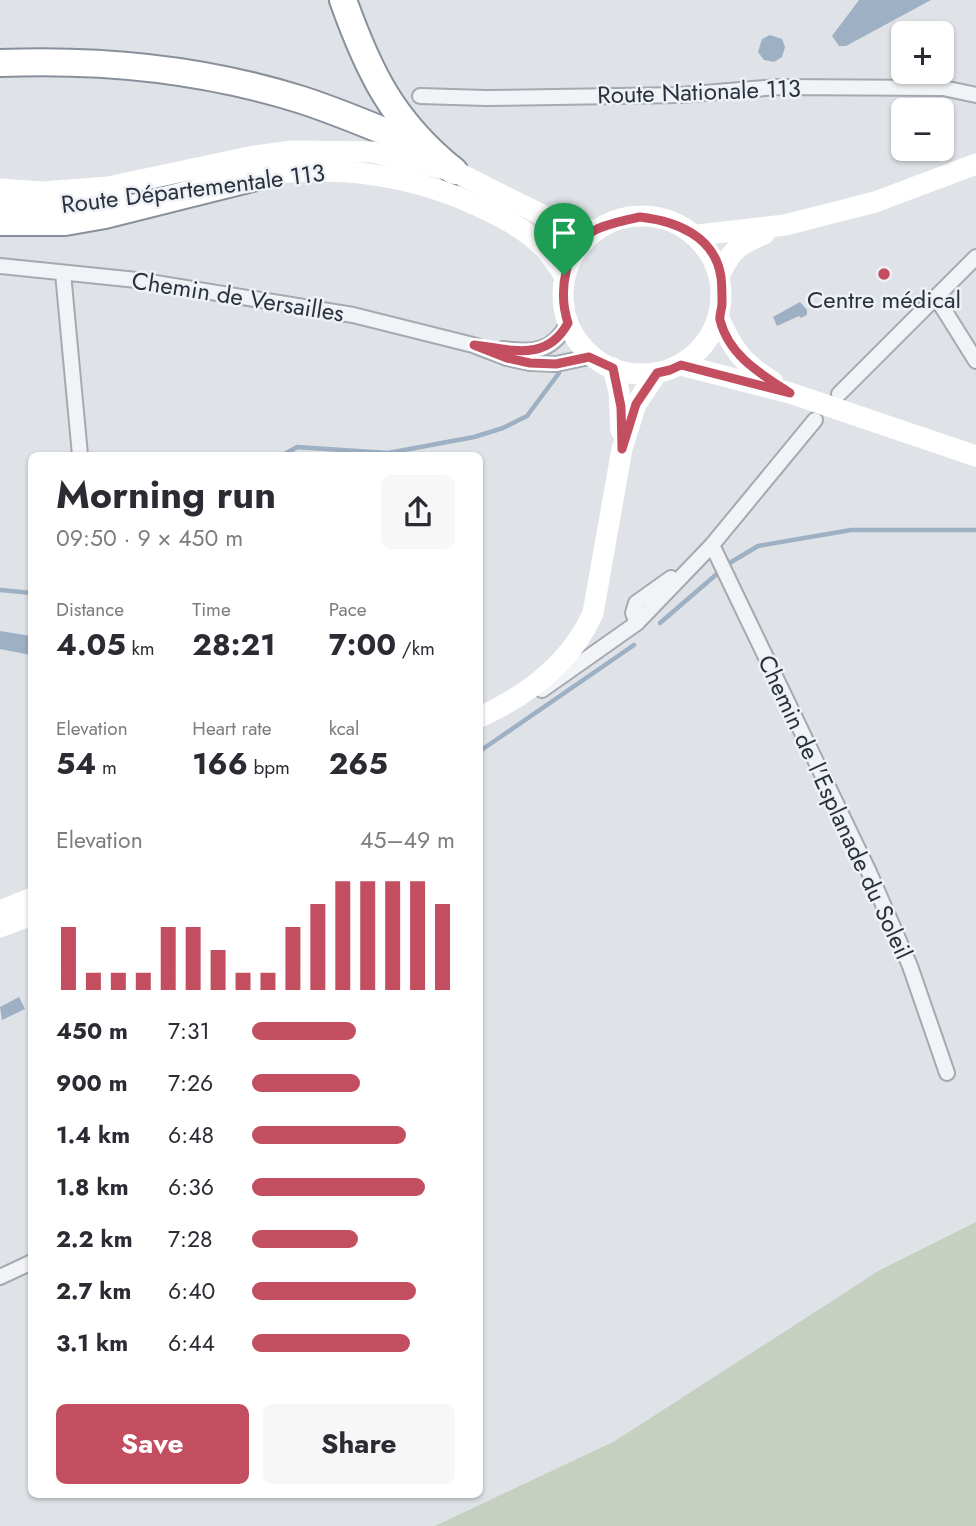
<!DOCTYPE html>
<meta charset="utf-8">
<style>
:root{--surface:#fff;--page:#f7f7f7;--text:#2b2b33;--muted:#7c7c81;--accent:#c24e60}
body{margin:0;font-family:Jost,sans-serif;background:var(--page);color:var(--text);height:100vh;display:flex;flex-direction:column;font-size:26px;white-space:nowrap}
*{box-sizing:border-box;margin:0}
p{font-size:23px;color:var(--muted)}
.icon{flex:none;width:38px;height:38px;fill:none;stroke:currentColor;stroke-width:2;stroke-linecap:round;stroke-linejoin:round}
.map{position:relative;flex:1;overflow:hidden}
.side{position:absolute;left:28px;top:452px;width:455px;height:1046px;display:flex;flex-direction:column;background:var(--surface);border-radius:10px;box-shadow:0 2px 5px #0004}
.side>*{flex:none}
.controls{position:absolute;left:891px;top:21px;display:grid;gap:14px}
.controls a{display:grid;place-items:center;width:63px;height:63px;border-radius:10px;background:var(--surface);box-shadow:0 2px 5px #0004;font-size:35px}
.pin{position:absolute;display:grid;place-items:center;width:60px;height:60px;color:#fff;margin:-72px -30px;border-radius:50% 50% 50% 0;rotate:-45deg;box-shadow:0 0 7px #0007}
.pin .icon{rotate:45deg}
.round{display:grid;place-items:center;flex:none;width:74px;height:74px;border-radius:10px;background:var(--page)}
.head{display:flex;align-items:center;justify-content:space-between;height:119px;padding:0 28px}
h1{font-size:38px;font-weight:700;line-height:52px}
.figures{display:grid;grid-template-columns:repeat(3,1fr);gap:10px;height:119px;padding:7px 28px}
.figures div{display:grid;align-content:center}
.figures b{font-size:30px;font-weight:700}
.figures small{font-size:19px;font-weight:400}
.figures p{font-size:19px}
.chart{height:196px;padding:14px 28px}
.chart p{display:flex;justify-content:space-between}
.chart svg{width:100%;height:126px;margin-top:7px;stroke:var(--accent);stroke-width:6}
.action{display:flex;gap:14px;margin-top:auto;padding:14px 28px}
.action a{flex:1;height:80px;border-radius:10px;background:var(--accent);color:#fff;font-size:28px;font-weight:700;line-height:80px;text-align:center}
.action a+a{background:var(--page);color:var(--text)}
ul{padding:0 28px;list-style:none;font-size:23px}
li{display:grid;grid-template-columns:112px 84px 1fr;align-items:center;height:52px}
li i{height:18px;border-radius:9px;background:var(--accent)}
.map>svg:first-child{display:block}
.green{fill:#c5d0c1}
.water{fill:#9db0c4}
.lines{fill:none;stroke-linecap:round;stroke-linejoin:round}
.stream{stroke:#9db0c4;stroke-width:4.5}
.street-casing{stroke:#a5a9b1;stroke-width:18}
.highway-casing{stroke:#88909c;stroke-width:30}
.street{stroke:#f1f3f6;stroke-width:14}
.secondary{stroke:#fff;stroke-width:21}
.highway{stroke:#fff;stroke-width:26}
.route-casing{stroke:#fff;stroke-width:14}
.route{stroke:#c24e60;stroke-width:9}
.poi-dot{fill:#c24e60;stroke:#eef1f5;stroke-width:2.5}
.labels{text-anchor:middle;stroke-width:5;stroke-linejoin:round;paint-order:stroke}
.street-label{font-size:24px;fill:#29313d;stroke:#eef1f5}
.poi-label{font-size:24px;fill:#29313d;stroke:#eef1f5}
</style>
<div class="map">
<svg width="976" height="1526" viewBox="0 0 976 1526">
<rect width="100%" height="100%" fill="#dfe2e7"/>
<path class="green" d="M976 1222V1526H435L615 1441 880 1270Z"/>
<g class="water">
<path d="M859 0H931L846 46H839L832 36Z"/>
<path d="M770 35 782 39 785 47 782 57 774 62 764 60 758 52 762 39Z"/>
<path d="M800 302 807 310V315L801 318 799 316 777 326 773 317Z"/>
<path d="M0 631 31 636V655L0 649Z"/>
<path d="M19 997 25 1009 2 1020 0 1007Z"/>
</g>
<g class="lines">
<g class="stream">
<path d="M283 455 297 447 388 453 474 437 503 428 527 416 559 373"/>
<path d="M728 564 758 546 851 530H976"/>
<path d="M0 590 32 593"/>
<path d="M660 623 718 573"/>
<path d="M480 751 634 645"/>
</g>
<g class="street-casing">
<g id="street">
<path d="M420 96 486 98 680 95 778 87 943 88 976 95"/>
<path d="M0 266 137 280 353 315 473 345 507 358 530 363 556 364 589 357"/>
<path d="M63 273 80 455"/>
<path d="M936 297 976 361"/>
<path d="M503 349C533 352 551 354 568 323"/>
<path d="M839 394 976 257"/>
<path d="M712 545 869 872 910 966 947 1073"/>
<path d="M637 623 633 613 636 603 671 578"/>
<path d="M542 690 637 623 712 545 815 420"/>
<path d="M0 1277 32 1262"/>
</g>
</g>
<g class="highway-casing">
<g id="highway">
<path d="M343 0C369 73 393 122 454 171"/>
<path d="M0 63C102 59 204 69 302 100 345 114 386 132 427 149"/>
<path d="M0 222H65L105 215 264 175"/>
</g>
</g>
<use href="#street" class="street"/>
<g class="secondary">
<path d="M248 177C327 164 405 172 478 206 502 217 526 229 545 249 552 257 558 266 564 275"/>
<path d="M0 189 43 192 108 187 254 156 292 151 372 152 454 171 556 222 594 230"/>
<path d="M5 203 44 207 116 201"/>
<circle cx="642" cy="295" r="79"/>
<path d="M698 235 785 225 832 213 875 202 976 164"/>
<path d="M720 274C733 248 738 245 764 234"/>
<path d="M719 318C734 352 742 362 773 382"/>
<path d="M681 365 790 393 976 456"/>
<path d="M613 368 619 391 621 431"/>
<path d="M480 717C528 695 571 663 593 613L622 449 636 404 657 373"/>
<path d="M0 911 32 898"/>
<path d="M0 927 32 915"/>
</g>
<use href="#highway" class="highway"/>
</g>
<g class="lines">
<g class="route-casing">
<path id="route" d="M640 217C676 221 715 236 721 277 722 286 722 295 722 304 722 309 719 315 720 320 729 356 761 374 790 393L681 365 670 370 657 373 636 404 622 449 621 407 613 368 589 357 556 364 530 363 507 358 474 345C511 349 546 363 568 323 558 292 564 245 597 229 611 223 625 220 640 217Z"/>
</g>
<use href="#route" class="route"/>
</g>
<circle class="poi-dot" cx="884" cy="274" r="7"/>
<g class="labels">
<g class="street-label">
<text transform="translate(699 92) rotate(-2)" y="8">Route Nationale 113</text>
<text transform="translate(193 189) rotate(-7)" y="8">Route Départementale 113</text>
<text transform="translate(238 297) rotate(9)" y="8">Chemin de Versailles</text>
<text transform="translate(835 807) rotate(65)" y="8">Chemin de l'Esplanade du Soleil</text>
</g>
<g class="poi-label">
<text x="884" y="308">Centre médical</text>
</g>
</g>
</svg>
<div class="controls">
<a>+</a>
<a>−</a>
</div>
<div class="pin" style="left:564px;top:275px;background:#1e9e55"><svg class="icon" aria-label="arrive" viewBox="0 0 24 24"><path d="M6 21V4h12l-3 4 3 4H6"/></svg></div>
<section class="side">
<div class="head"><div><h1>Morning run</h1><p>09:50 · 9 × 450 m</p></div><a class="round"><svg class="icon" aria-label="share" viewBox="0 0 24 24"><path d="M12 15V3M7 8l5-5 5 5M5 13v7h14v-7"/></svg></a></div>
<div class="figures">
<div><p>Distance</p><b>4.05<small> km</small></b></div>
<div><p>Time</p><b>28:21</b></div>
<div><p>Pace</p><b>7:00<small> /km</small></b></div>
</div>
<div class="figures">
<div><p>Elevation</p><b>54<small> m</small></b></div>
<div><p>Heart rate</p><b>166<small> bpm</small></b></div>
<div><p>kcal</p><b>265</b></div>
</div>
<div class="chart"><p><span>Elevation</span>45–49 m</p>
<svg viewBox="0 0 160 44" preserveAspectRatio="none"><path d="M5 44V22M15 44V38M25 44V38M35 44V38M45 44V22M55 44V22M65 44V30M75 44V38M85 44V38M95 44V22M105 44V14M115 44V6M125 44V6M135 44V6M145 44V6M155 44V14"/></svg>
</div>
<ul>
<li><b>450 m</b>7:31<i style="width:51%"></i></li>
<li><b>900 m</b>7:26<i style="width:53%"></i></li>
<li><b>1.4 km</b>6:48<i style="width:76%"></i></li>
<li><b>1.8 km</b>6:36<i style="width:85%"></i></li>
<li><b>2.2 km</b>7:28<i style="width:52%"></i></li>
<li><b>2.7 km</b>6:40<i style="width:81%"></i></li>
<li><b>3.1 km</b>6:44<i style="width:78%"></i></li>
</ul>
<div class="action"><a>Save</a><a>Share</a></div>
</section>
</div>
